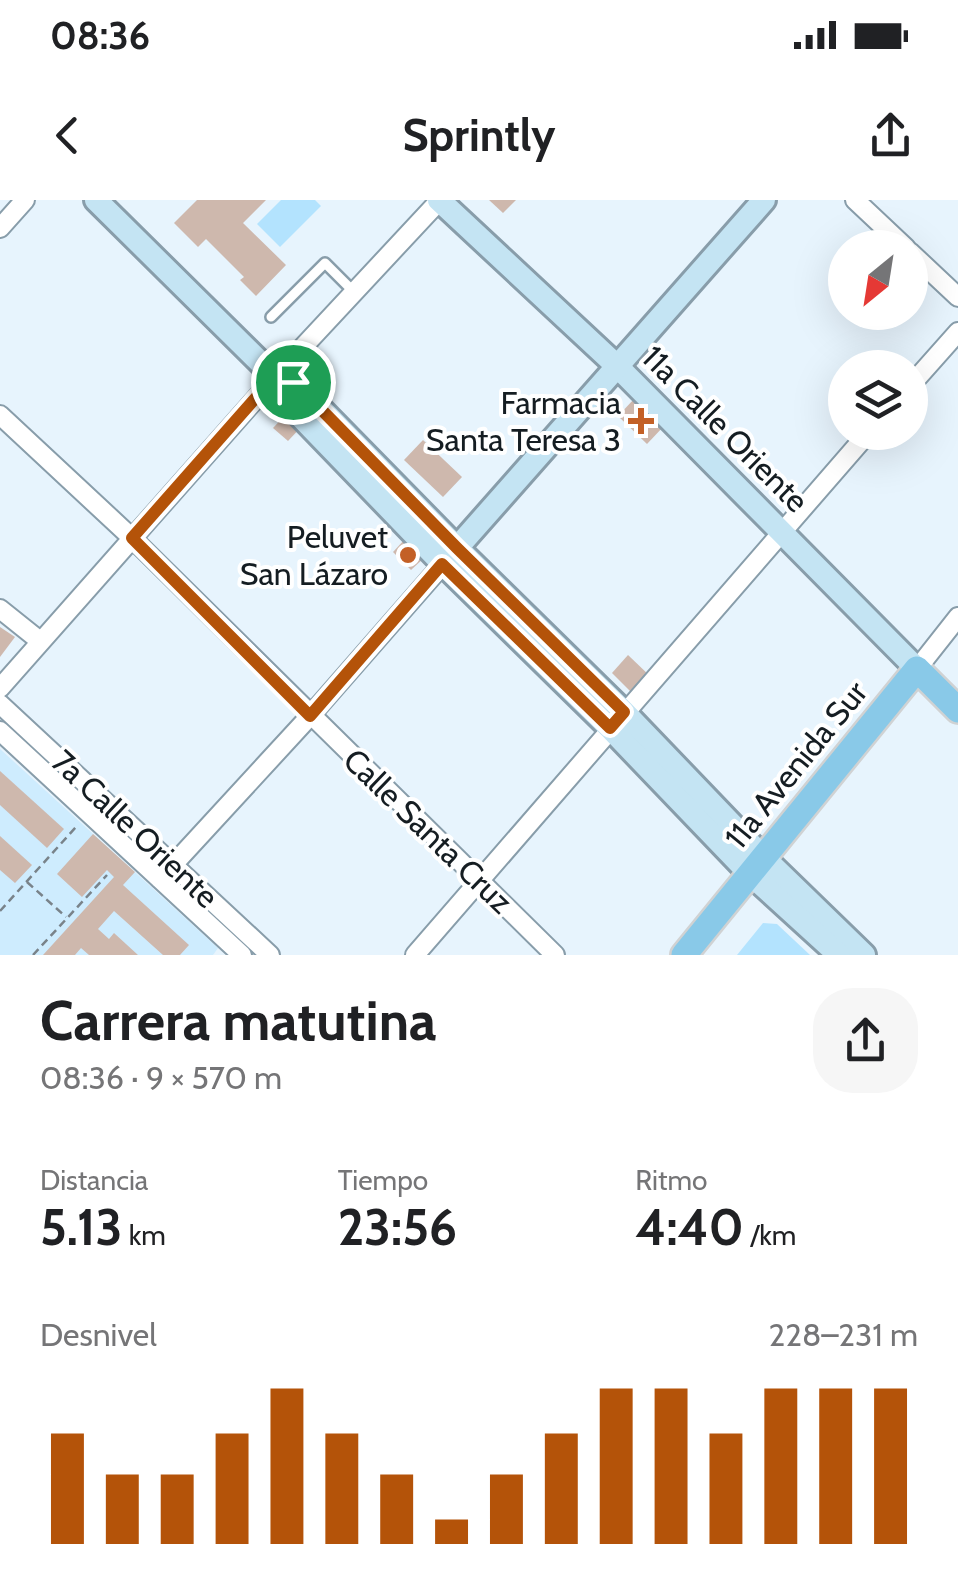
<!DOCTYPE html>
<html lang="es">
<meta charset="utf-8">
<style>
:root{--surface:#fff;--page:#f6f6f6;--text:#202124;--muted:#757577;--accent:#b45309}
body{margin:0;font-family:Cabin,sans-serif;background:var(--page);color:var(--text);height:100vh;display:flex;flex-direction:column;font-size:38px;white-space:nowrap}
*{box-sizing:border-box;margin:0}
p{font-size:32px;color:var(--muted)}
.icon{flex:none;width:55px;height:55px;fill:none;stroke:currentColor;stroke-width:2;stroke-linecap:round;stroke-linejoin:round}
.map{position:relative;height:755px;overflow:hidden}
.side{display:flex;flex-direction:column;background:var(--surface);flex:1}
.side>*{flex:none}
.needle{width:65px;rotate:210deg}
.controls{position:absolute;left:828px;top:30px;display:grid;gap:20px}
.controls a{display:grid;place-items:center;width:100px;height:100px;border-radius:50%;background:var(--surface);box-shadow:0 10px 40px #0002;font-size:50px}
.pin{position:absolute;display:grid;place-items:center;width:85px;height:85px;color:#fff;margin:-42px;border:5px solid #fff;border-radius:50%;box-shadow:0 2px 10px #0007}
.round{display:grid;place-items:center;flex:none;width:105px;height:105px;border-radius:40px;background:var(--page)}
.summary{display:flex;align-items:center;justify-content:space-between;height:170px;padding:0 40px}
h1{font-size:55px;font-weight:700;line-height:75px}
.figures{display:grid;grid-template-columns:repeat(3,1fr);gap:15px;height:170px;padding:10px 40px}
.figures div{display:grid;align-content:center}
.figures b{font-size:50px;font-weight:700}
.figures small{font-size:28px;font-weight:400}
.figures p{font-size:28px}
.chart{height:280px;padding:20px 40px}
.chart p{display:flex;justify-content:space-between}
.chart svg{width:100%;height:180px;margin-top:10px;stroke:var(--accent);stroke-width:6}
.status{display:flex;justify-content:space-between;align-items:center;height:70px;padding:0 50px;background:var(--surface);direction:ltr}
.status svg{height:28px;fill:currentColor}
header{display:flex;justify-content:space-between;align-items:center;height:130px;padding:0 40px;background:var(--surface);font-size:45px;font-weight:700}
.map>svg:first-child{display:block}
.built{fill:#ceecfe}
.green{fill:#b3e3fe}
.building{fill:#ceb8ad}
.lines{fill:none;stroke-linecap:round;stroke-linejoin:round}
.lane-casing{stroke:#889daa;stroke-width:14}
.street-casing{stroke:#889daa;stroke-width:22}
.secondary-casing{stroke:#889daa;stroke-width:28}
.primary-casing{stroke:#d0d2d3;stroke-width:30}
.path{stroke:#79838a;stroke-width:2.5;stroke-dasharray:8 5;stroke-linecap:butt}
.lane{stroke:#fff;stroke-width:9}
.street{stroke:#fff;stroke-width:18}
.secondary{stroke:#c4e4f3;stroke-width:22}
.primary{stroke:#89c9e8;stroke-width:25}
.route-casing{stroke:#fff;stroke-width:20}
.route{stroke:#b45309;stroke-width:12}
.poi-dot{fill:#c36026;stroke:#fff;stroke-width:4}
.labels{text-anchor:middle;stroke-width:8;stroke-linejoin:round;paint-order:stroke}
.poi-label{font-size:32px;fill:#151d22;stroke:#fff;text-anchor:end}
.street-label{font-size:32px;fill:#151d22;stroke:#fff}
</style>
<div class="status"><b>08:36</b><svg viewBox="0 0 49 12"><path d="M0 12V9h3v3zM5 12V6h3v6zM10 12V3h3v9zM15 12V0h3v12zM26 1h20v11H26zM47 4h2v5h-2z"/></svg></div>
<header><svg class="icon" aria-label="back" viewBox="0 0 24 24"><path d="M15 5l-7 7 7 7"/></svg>Sprintly<svg class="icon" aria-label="share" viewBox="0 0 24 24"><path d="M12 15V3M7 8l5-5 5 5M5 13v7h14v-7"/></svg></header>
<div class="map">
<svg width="958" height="755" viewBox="0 0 958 755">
<rect width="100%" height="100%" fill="#e7f4fd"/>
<path class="built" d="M0 549 218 748 213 755H0Z"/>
<g class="green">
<path d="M281 0H315L321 6 280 47 257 24Z"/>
<path d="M763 723 777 724 810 755H737Z"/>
</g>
<g class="building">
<path d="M197 0H266L243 23 286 65 256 96 240 80 244 77 206 39 198 47 174 23Z"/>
<path d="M489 0H516L503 13Z"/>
<path d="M635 198 664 226 647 244 618 216Z"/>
<path d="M289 211 303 225 288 241 273 228Z"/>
<path d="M423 240 462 277 443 297 404 260Z"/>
<path d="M405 339 424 358 411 370 393 352Z"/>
<path d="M0 427 15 437 0 457Z"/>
<path d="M628 455 651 477 634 495 612 473Z"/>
<path d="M0 571 64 629 47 648 0 605Z"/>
<path d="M93 634 135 672 123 685 189 745 180 755H163L114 711 98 729 109 739 114 733 138 755H89L81 748 75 755H43L114 677 107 670 82 697 57 674Z"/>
<path d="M0 636 32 665 15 683 0 670Z"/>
</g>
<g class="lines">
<g class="lane-casing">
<path id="lane" d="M271 117 325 63 353 91"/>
</g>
<g class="street-casing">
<g id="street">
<path d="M855 0 906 48"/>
<path d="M0 28 25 0"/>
<path d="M910 52 958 97"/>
<path d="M910 186 958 132"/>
<path d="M0 215 132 338 555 755"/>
<path d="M0 409 40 441"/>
<path d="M917 469 958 417"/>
<path d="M0 488 275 177 440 0"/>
<path d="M0 504 270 755"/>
<path d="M0 531 242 755"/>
<path d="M160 679 310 516 443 364"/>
<path d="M415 755 869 232"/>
</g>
</g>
<g class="secondary-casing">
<g id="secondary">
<path d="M96 0 275 177 293 182 310 198 457 348 624 512 763 657 864 755"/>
<path d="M439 0 617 166 917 469"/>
<path d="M275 177 280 195 443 364 610 528 749 673 839 755"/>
<path d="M449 357 764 0"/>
</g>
</g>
<g class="primary-casing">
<path id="primary" d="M684 755 917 469 958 510"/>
</g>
<g class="path">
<path d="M27 682 66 717"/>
<path d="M0 711 76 627"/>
<path d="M33 755 107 675"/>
</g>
<use href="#lane" class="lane"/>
<use href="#street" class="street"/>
<use href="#secondary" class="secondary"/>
<use href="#primary" class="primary"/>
</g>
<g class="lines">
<g class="route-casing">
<path id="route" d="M275 176 293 182 310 198 457 348 624 512 610 528 442 364 310 516 132 338Z"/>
</g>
<use href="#route" class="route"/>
</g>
<g class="poi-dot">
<path d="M636 206h10v10h10v10h-10v10h-10v-10h-10v-10h10z"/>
<circle cx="408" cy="355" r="10"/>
</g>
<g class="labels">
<g class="poi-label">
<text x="621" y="214">Farmacia<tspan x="621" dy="37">Santa Teresa 3</tspan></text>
<text x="388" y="348">Peluvet<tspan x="388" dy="37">San Lázaro</tspan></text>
</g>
<g class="street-label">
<text transform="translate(725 229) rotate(45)" y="11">11a Calle Oriente</text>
<text transform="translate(796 565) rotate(-51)" y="11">11a Avenida Sur</text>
<text transform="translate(135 629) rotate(43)" y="11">7a Calle Oriente</text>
<text transform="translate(428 631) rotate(44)" y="11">Calle Santa Cruz</text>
</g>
</g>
</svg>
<div class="controls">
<a><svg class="needle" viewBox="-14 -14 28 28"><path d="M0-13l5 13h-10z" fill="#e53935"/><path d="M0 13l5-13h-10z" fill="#757577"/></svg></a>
<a><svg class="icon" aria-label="layers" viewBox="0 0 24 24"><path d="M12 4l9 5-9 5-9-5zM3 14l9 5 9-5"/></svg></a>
</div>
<div class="pin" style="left:293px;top:182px;background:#1e9e55"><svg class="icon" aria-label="arrive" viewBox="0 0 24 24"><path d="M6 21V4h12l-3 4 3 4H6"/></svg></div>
</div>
<section class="side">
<div class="summary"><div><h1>Carrera matutina</h1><p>08:36 · 9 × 570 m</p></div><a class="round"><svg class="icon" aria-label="share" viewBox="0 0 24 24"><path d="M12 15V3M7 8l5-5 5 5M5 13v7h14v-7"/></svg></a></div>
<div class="figures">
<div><p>Distancia</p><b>5.13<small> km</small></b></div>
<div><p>Tiempo</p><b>23:56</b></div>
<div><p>Ritmo</p><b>4:40<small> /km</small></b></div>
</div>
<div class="chart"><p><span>Desnivel</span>228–231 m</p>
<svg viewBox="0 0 160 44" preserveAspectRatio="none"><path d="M5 44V17M15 44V27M25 44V27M35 44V17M45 44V6M55 44V17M65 44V27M75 44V38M85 44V27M95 44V17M105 44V6M115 44V6M125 44V17M135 44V6M145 44V6M155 44V6"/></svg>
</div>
</section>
